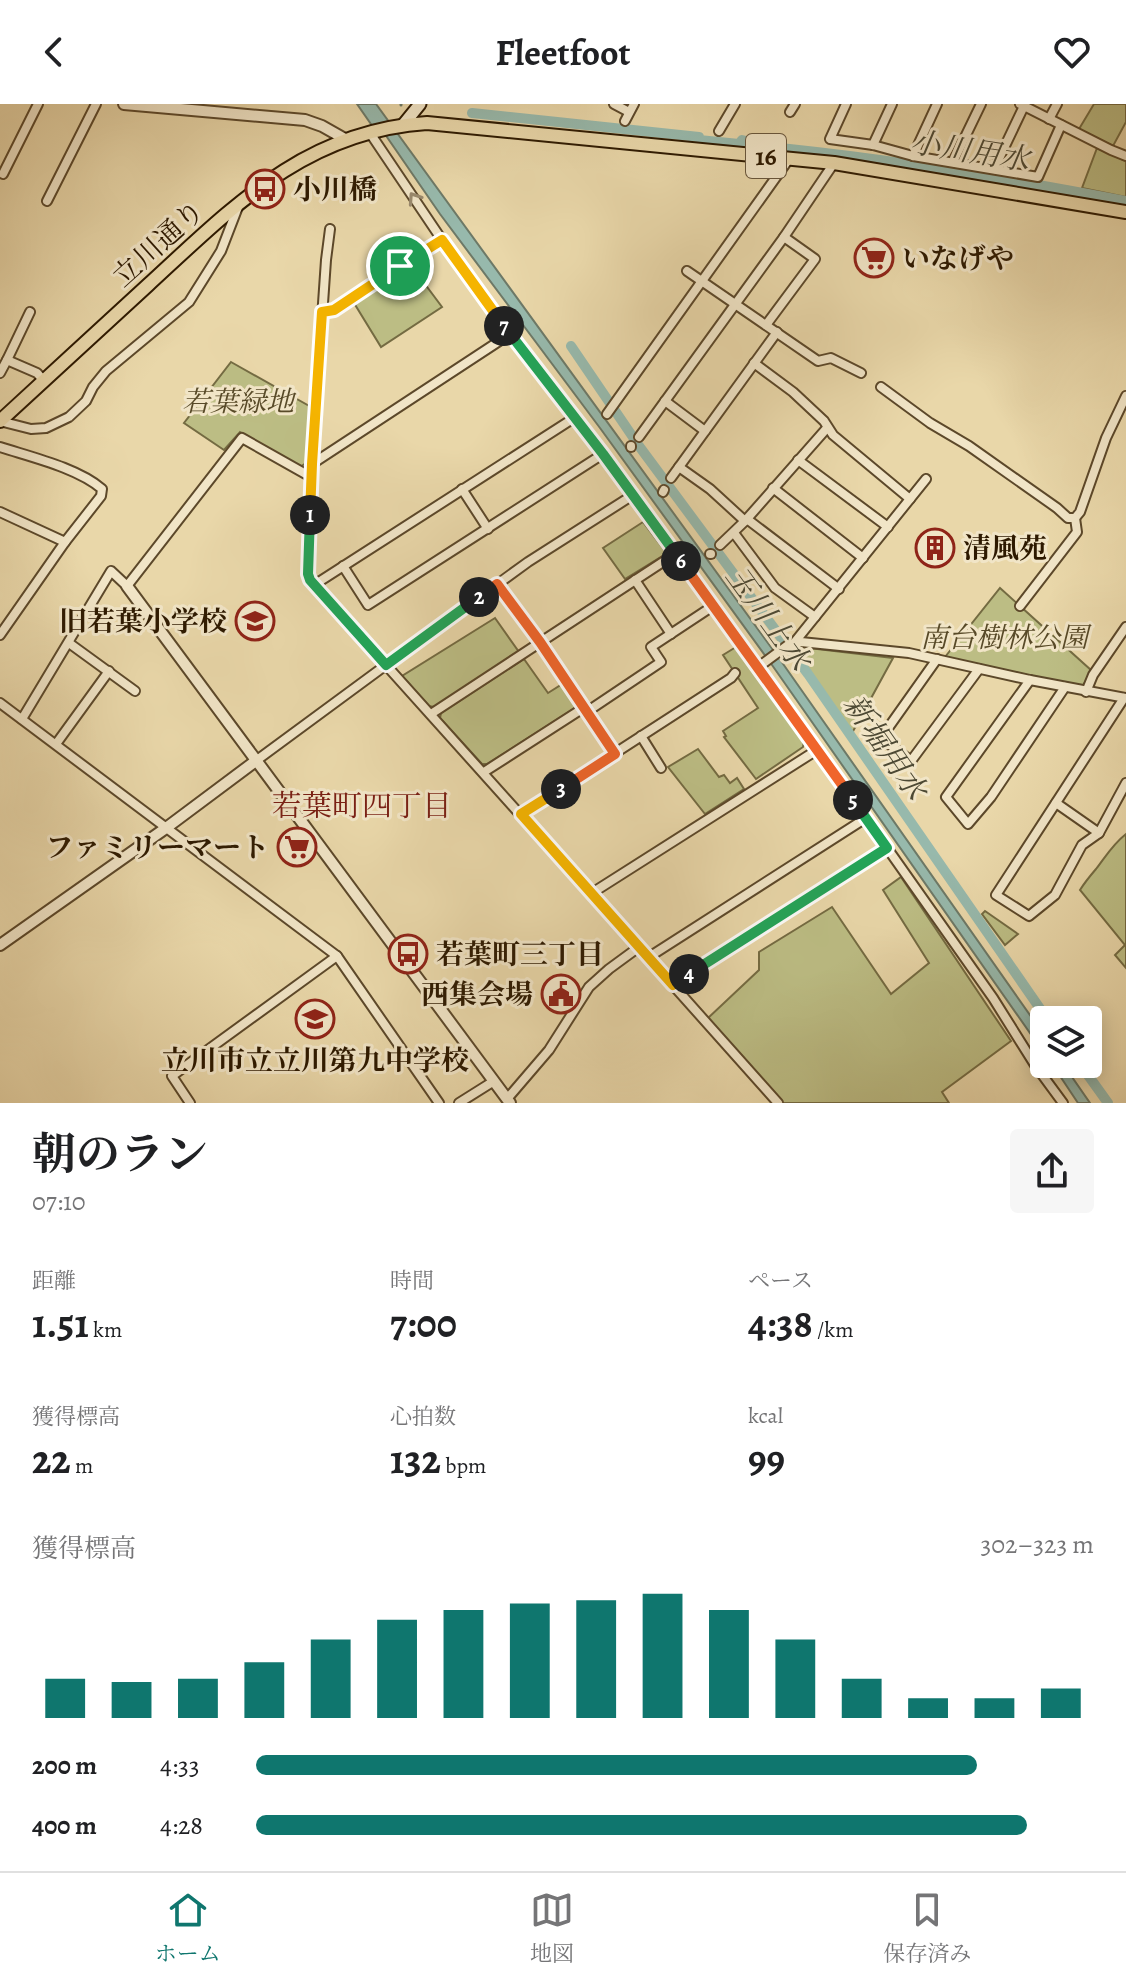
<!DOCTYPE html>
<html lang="ja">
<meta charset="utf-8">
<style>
:root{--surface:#fff;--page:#f6f6f6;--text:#202124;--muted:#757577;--line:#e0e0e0;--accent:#0f766e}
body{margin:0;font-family:Alegreya,"Noto Serif JP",serif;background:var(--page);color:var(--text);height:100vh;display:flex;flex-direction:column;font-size:30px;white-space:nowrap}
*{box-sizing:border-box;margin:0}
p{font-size:26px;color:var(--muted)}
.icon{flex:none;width:44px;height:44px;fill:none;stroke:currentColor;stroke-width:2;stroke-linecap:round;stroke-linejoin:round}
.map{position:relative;height:999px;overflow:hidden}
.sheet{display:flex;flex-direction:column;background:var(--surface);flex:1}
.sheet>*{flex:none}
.buttons{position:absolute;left:1030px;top:902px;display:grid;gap:16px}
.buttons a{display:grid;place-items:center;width:72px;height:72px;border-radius:8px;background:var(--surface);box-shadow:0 4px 20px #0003;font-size:40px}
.pin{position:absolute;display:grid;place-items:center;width:68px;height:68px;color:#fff;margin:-34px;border:4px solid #fff;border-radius:50%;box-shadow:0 2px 8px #0007}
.km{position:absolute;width:40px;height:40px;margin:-20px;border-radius:50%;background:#222;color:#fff;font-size:22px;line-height:40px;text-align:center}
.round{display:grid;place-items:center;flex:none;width:84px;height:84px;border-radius:8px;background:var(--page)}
.headline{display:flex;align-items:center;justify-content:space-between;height:136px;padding:0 32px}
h1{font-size:44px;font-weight:700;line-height:60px}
.metrics{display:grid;grid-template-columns:repeat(3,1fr);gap:12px;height:136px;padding:8px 32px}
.metrics div{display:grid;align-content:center}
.metrics b{font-size:40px;font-weight:700}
.metrics small{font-size:22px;font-weight:400}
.metrics p{font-size:22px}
.chart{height:224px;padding:16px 32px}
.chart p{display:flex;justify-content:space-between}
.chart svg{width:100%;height:144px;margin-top:8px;stroke:var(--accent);stroke-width:6}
ul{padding:0 32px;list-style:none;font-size:26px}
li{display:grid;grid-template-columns:128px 96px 1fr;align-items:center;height:60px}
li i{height:20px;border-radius:10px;background:var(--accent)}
header{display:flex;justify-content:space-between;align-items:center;height:104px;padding:0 32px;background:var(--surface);font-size:36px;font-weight:700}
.tabs{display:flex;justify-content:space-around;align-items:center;height:112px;border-top:2px solid var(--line);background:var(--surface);font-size:22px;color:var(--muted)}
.tabs a{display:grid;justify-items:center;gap:4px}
.tabs .on{color:var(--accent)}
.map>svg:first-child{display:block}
.green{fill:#bcbd84;stroke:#746b42;stroke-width:2}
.water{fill:#97b9ac;stroke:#6d7967;stroke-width:2}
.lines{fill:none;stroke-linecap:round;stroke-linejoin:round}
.stream{stroke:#6d7967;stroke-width:3}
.canal{stroke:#97b9ac;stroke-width:10}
.minor-casing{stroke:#5c482a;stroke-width:12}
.tertiary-casing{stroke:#5c482a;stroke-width:14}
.secondary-casing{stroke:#2d1900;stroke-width:15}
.primary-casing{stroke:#2d1900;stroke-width:16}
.minor{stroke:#f1e5c7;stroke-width:8}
.tertiary{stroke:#f1e5c7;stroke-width:10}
.secondary{stroke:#f1e5c7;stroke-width:11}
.primary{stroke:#e9d7a9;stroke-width:12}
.oneway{stroke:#99896d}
.split-1-casing{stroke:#fff;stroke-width:16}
.split-2-casing{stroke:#fff;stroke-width:16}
.split-3-casing{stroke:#fff;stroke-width:16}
.split-4-casing{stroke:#fff;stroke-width:16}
.split-5-casing{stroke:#fff;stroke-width:16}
.split-6-casing{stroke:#fff;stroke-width:16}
.split-7-casing{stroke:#fff;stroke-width:16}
.split-8-casing{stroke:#fff;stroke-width:16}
.split-1{stroke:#f5b400;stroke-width:10}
.split-2{stroke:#22a559;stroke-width:10}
.split-3{stroke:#f0652b;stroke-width:10}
.split-4{stroke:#f5b400;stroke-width:10}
.split-5{stroke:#22a559;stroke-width:10}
.split-6{stroke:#f0652b;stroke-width:10}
.split-7{stroke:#22a559;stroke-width:10}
.split-8{stroke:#f5b400;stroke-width:10}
.labels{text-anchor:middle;stroke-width:6;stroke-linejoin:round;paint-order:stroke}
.shield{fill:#f1e5c7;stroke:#68563c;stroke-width:2}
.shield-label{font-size:26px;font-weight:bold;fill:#2d1900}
.poi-label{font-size:28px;font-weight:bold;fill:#2d1900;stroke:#f1e5c7;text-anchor:start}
.street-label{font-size:28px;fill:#2d1900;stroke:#f1e5c7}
.park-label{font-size:28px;font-style:italic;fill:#584a28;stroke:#f1e5c7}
.water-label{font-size:30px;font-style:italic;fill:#4d4934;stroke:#f1e5c7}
.neighbourhood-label{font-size:30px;fill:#7a1f14;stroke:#f1e5c7}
</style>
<header><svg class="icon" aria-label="back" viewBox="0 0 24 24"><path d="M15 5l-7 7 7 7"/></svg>Fleetfoot<svg class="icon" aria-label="heart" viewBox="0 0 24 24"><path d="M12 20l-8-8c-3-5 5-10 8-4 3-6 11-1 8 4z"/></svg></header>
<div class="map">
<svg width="1126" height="999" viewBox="0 0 1126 999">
<rect width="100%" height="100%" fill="#e9d7a9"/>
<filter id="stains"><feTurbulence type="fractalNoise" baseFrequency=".0025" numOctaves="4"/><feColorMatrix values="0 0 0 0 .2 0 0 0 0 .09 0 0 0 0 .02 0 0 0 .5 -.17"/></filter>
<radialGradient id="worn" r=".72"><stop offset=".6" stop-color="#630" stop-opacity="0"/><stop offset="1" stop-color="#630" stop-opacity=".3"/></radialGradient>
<g class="green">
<path d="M1094 0H1126V18L1113 42 1079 25Z"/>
<path d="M1097 44 1126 57V93L1082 84Z"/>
<path d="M410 160 442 203 381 243 354 199Z"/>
<path d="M231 258 311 303 306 359 297 365 240 328 224 346 184 319Z"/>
<path d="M643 418 665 447 664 451 625 475 603 444Z"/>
<path d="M1000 484 1092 567 1082 583 945 553Z"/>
<path d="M495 514 519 548 434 603 429 602 402 572Z"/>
<path d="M736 543 804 637 803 643 756 675 724 633 726 632 723 627 758 604 723 551Z"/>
<path d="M809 544 893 554 852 629 794 548Z"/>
<path d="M524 555 548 589 564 579 576 598 575 604 487 660H482L440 614 441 609Z"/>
<path d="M698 645 719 673 724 671 730 679 737 674 744 685 705 710 668 663Z"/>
<path d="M1126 730V864L1115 851 1125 841 1080 786C1085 778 1090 772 1096 765 1106 752 1113 740 1126 730Z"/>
<path d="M901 773 1011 937 942 988 949 999H781L707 915 759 866V848L832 803 891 890 929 859 883 786Z"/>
<path d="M985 807 1018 830 1005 841 982 810Z"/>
</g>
<g class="water">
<path d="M357 0H376L781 557 1044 931V949L772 561 600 324 440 110 380 23H373Z"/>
<path d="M1052 960H1063L1090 999H1078Z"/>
</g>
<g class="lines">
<path class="stream" d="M401 0V1"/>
<g class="canal">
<path d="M472 9 699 33V36L739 40 742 36 746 37 749 41C876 52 1001 73 1126 97"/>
<path d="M571 242 639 342 808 570 1048 916"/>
<path d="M1080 960 1108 999"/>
</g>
<g class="minor-casing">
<g id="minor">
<path d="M614 0 629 8"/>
<path d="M846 0 830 35 873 41 913 52 1038 73 1061 21"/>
<path d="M1020 0 1111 46 1126 52"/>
<path d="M790 8 795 0"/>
<path d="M1049 15 1057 0"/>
<path d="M625 17 634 0"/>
<path d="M719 27 735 0"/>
<path d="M370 29 442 136 510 230 603 350 866 714 993 894 1035 961 1063 999"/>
<path d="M873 41 892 0"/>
<path d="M913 52 937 0"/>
<path d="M953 58 981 0"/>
<path d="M994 65 1024 2"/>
<path d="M3 70 38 0"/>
<path d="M47 97 96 0"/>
<path d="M687 167 818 257 831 254 861 269"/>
<path d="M322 208 334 206 442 136"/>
<path d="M766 221 815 155 784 133"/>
<path d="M7 256 30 208"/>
<path d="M754 259 793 288 824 317 833 331 910 395"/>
<path d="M0 269 7 256 37 269 44 277"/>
<path d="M881 283 930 319 969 342 1057 404 1068 414H1075L1080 408 1106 334 1126 292"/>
<path d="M665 297 705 327"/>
<path d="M607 310 789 55"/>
<path d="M0 317 31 325 46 324 69 313 86 297 93 283 106 267 189 198 221 147 238 103"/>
<path d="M639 333 784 133 834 59"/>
<path d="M0 343C31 353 78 364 102 385L101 392 65 438 0 531"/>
<path d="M631 343V342"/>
<path d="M798 356 888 423"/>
<path d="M312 360 510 230"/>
<path d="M679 363 710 385 745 417"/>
<path d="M311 373 326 156 330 125"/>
<path d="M671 374 777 228"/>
<path d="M773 384 863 454"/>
<path d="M462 385 488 425"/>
<path d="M663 388 664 386"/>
<path d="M633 391 528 458 386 561 639 843"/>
<path d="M0 408 65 438"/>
<path d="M747 415 839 485"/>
<path d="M734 429 775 484 815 513"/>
<path d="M720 441 745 417 827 324"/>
<path d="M710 450H711"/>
<path d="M343 462 368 501 603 350"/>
<path d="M635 476 671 530"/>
<path d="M497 480 540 538 615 650"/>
<path d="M314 481 574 314"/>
<path d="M1020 502 1077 428 1075 414"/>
<path d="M69 539 135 587"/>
<path d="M794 539 926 375"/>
<path d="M937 555 881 634 911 657 979 565"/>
<path d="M757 564 788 541 801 538 909 549 1030 576 1126 594"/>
<path d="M1030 576 946 693 968 720 991 693 1065 583"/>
<path d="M1086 588 1093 571 1126 523"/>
<path d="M1124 594 996 791 1029 812 1055 791 1082 741 1099 729 1126 679"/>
<path d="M0 599 337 852 172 972 190 999"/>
<path d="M588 607 661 558 651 543 713 502"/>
<path d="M431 610 675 450"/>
<path d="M22 615 111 467 127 482 242 334 311 373 308 470 310 476 386 561 257 656"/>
<path d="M641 632 661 664"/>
<path d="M56 640 109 567"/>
<path d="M484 668 585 603"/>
<path d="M1056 699 1099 729"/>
<path d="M521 710 731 574 735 569"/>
<path d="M592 789 817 646"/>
<path d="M337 852 439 999"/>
<path d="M649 853 866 714"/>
<path d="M673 881 887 744"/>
<path d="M507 995 549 946 589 883 609 865 639 843 778 999"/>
<path d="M459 999 494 977"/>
</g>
</g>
<g class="tertiary-casing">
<g id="tertiary">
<path d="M124 0 305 16 322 22 345 35"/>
<path d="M127 482 510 999"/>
<path d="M0 841 166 724 257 656"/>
</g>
</g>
<g class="secondary-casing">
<path id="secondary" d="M403 21 420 0"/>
</g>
<g class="primary-casing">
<path id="primary" d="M0 317C49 272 99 226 148 181 233 103 305 27 427 19L834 59 1126 108"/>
</g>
<use href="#minor" class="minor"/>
<use href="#tertiary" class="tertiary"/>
<use href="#secondary" class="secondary"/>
<use href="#primary" class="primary"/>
</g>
<defs><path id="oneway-chevron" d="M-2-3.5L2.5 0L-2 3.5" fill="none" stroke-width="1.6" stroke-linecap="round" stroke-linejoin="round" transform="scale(2)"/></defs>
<use class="oneway" href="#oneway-chevron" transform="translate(414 94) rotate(-124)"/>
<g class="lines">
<g class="split-1-casing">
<path id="split-1" d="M310 411 312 360 322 208 334 206 400 162"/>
</g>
<g class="split-2-casing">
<path id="split-2" d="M310 411 308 470 310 476 386 561 479 493"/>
</g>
<g class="split-3-casing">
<path id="split-3" d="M479 493 497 480 540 538 615 650 561 685"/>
</g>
<g class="split-4-casing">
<path id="split-4" d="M561 685 521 710 673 881 689 870"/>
</g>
<g class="split-5-casing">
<path id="split-5" d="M689 870 887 744 853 696"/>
</g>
<g class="split-6-casing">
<path id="split-6" d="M681 457 853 696"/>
</g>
<g class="split-7-casing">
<path id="split-7" d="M504 222 603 350 681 457"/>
</g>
<g class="split-8-casing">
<path id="split-8" d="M400 162 442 136 504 222"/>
</g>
<use href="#split-1" class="split-1"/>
<use href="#split-2" class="split-2"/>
<use href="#split-3" class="split-3"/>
<use href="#split-4" class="split-4"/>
<use href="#split-5" class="split-5"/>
<use href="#split-6" class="split-6"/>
<use href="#split-7" class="split-7"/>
<use href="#split-8" class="split-8"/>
</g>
<defs>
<g id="bus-ring" transform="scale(2)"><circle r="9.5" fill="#f1e5c7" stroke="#8f2418" stroke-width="1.5"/><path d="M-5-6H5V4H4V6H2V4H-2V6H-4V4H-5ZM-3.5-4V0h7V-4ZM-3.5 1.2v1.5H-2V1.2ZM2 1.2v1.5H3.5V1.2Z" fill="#8f2418"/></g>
<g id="supermarket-ring" transform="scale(2)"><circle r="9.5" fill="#f1e5c7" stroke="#8f2418" stroke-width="1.5"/><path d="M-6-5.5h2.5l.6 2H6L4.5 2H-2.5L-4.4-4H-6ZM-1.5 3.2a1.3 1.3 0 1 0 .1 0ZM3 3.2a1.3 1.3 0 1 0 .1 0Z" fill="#8f2418"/></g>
<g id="building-ring" transform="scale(2)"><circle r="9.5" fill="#f1e5c7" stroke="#8f2418" stroke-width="1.5"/><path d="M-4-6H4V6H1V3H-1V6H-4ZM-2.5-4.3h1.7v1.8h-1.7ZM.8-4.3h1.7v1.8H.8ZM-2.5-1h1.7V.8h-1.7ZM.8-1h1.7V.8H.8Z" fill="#8f2418"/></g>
<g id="school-ring" transform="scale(2)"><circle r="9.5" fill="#f1e5c7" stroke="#8f2418" stroke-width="1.5"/><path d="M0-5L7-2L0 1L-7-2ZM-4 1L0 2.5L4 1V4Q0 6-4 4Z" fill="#8f2418"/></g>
<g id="civic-ring" transform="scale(2)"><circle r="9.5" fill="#f1e5c7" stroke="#8f2418" stroke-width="1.5"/><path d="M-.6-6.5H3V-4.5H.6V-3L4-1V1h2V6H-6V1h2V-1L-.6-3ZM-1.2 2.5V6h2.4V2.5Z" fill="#8f2418"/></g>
</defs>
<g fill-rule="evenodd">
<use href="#bus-ring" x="265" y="85"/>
<use href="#supermarket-ring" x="874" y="154"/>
<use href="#building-ring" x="935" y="444"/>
<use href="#school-ring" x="255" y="517"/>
<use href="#supermarket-ring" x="297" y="743"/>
<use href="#bus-ring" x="408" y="850"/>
<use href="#civic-ring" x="561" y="890"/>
<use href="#school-ring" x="315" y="915"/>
</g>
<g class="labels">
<rect class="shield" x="746" y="30" width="40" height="44" rx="6"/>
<g class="shield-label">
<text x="766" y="61">16</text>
</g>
<g class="poi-label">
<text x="293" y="95">小川橋</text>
<text x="902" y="164">いなげや</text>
<text x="963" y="454">清風苑</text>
<text x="227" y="527" text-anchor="end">旧若葉小学校</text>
<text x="269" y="753" text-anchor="end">ファミリーマート</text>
<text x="436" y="860">若葉町三丁目</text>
<text x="533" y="900" text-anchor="end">西集会場</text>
<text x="315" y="966" text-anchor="middle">立川市立立川第九中学校</text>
</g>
<g class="street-label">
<text transform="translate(158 139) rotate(-42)" y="10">立川通り</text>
</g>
<g class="park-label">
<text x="238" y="307">若葉緑地</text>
<text x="1004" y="543">南台樹林公園</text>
</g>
<g class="water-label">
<text transform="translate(970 47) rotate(9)" y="10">小川用水</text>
<text transform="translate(768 514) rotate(54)" y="10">玉川上水</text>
<text transform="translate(885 643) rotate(55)" y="10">新堀用水</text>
</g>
<g class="neighbourhood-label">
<text x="362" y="712">若葉町四丁目</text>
</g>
</g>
<rect width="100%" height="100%" filter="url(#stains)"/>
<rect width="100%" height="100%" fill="url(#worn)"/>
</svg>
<div class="buttons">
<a><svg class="icon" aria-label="layers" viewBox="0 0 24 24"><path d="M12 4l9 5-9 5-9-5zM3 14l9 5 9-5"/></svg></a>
</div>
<div class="pin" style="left:400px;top:162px;background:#1e9e55"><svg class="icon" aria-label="arrive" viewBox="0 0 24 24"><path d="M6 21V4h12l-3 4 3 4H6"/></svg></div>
<b class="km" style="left:310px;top:411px">1</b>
<b class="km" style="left:479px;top:493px">2</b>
<b class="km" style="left:561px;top:685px">3</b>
<b class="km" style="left:689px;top:870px">4</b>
<b class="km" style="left:853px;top:696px">5</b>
<b class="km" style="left:681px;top:457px">6</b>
<b class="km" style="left:504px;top:222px">7</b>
</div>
<section class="sheet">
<div class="headline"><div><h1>朝のラン</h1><p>07:10</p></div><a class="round"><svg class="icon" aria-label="share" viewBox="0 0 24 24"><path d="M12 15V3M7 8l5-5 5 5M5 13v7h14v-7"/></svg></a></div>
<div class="metrics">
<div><p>距離</p><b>1.51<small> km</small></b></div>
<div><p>時間</p><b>7:00</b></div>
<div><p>ペース</p><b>4:38<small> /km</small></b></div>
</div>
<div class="metrics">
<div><p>獲得標高</p><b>22<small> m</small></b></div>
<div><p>心拍数</p><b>132<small> bpm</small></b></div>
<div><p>kcal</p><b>99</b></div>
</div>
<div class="chart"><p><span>獲得標高</span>302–323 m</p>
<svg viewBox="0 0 160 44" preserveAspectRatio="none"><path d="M5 44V32M15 44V33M25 44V32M35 44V27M45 44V20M55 44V14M65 44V11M75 44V9M85 44V8M95 44V6M105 44V11M115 44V20M125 44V32M135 44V38M145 44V38M155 44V35"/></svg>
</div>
<ul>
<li><b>200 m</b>4:33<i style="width:86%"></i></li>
<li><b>400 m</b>4:28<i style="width:92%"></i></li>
</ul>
</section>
<nav class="tabs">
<a class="on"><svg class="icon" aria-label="home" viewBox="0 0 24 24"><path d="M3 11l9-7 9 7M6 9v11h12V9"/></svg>ホーム</a>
<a><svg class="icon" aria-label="map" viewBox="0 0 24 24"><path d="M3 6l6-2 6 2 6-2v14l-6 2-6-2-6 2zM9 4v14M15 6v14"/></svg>地図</a>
<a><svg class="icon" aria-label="saved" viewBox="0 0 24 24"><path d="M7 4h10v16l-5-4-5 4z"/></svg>保存済み</a>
</nav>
